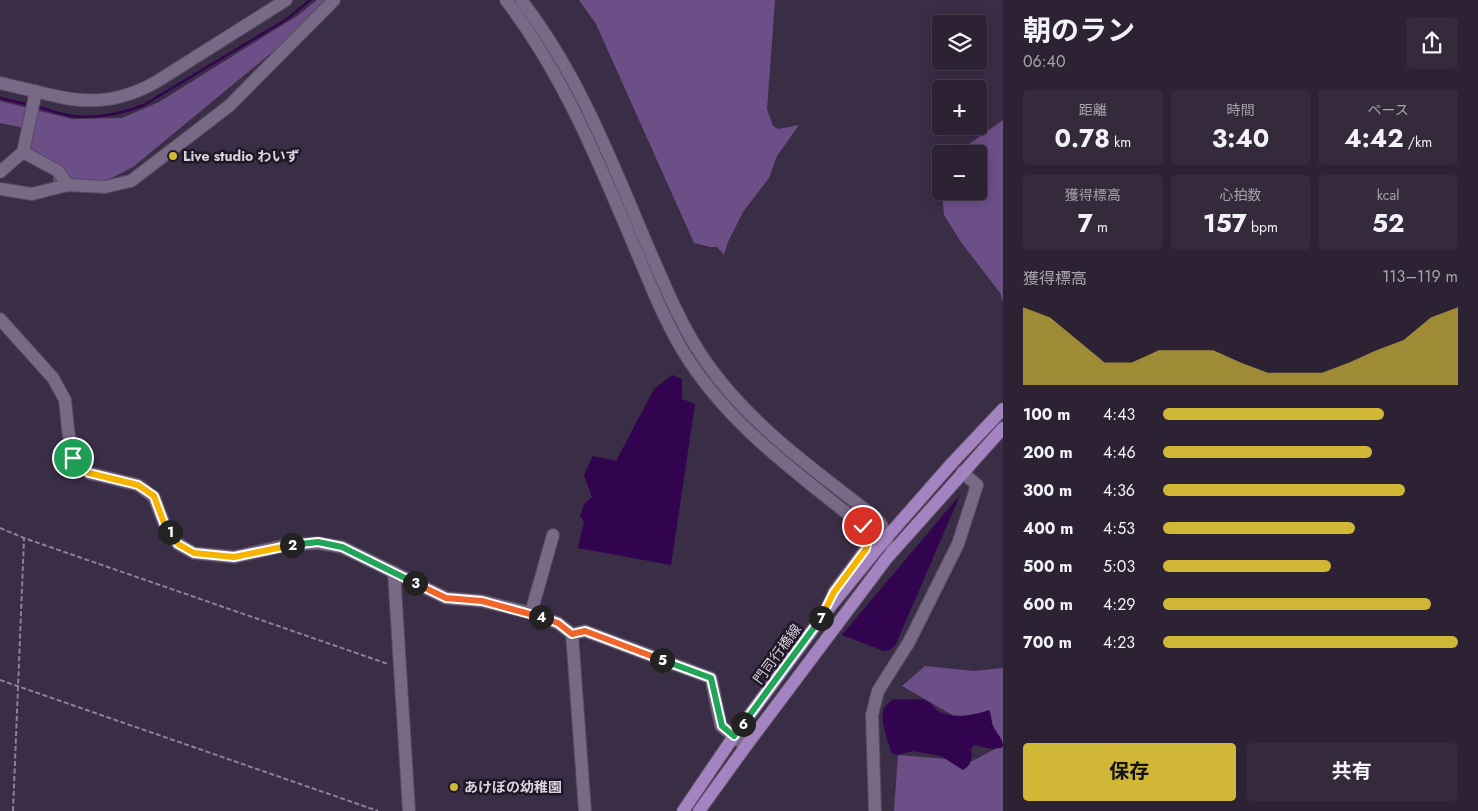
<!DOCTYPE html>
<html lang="ja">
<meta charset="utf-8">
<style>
:root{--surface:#2c2234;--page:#342a3c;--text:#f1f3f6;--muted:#a6a4ac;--line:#483f4f;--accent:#d0b736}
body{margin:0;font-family:Jost,"Noto Sans JP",sans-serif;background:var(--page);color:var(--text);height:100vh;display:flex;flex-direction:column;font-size:19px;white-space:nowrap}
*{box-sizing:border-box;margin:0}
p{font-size:16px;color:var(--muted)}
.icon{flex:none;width:28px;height:28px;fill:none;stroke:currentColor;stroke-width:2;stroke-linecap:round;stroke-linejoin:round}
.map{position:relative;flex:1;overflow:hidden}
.side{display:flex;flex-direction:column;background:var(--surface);width:475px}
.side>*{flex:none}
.fabs{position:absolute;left:932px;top:15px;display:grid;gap:10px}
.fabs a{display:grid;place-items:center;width:55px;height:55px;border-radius:5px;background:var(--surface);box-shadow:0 2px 12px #0003,0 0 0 1px var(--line);font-size:25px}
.pin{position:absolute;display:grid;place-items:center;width:42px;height:42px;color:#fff;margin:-21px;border:2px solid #fff;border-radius:50%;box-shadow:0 1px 5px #0007}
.km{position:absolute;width:25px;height:25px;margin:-12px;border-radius:50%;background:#222;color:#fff;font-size:14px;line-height:25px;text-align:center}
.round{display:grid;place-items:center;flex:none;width:52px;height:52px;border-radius:5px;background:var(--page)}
.headline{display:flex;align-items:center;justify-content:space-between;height:85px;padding:0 20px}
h1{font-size:28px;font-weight:700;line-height:38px}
.metrics{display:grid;grid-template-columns:repeat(3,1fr);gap:8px;height:85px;padding:5px 20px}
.metrics div{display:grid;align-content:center;border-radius:5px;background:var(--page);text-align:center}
.metrics b{font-size:25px;font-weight:700}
.metrics small{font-size:14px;font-weight:400}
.metrics p{font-size:14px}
.chart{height:140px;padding:10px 20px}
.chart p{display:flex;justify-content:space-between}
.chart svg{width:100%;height:90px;margin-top:5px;fill:var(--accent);opacity:.7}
.cta{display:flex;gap:10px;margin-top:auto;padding:10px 20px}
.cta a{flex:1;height:58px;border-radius:5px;background:var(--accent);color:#111;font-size:20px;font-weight:700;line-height:58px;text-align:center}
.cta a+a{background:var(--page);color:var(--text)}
ul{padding:0 20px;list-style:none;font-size:16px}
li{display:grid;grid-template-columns:80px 60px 1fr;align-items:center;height:38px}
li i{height:12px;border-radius:6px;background:var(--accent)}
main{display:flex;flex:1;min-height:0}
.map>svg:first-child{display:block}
.green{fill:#6d4f87}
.water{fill:#32034e}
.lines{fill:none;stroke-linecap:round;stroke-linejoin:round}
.stream{stroke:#32034e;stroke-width:2.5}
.minor-casing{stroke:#554a5f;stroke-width:14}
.major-casing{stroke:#554a5f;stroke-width:14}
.path{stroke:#8c8196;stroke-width:2;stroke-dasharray:5 2.5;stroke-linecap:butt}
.minor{stroke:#786986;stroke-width:12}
.major{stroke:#a383c0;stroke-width:12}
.split-1-casing{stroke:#fff;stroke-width:10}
.split-2-casing{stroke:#fff;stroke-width:10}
.split-3-casing{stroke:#fff;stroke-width:10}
.split-4-casing{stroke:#fff;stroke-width:10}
.split-5-casing{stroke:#fff;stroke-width:10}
.split-6-casing{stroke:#fff;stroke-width:10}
.split-7-casing{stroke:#fff;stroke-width:10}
.split-8-casing{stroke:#fff;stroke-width:10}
.split-1{stroke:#f5b400;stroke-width:6}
.split-2{stroke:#f5b400;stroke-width:6}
.split-3{stroke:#22a559;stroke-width:6}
.split-4{stroke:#f0652b;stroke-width:6}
.split-5{stroke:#f0652b;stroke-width:6}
.split-6{stroke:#22a559;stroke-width:6}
.split-7{stroke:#22a559;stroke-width:6}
.split-8{stroke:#f5b400;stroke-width:6}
.poi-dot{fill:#d0b736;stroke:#1e1824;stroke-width:2}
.labels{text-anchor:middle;stroke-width:5;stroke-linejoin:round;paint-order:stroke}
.poi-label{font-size:14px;font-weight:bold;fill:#dad2e2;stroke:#1e1824;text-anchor:start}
.street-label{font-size:14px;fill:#dad2e2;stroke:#1e1824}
</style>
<main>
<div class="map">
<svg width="1003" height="811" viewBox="0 0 1003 811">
<rect width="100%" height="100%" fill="#3a2d46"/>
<g class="green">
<path d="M317 0H327L298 31 133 167 102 183 66 187 53 181V165L27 150 36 110 72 119 122 118 159 102 297 16Z"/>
<path d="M579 0H775L767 109 773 126 778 129 799 125 777 156 769 178 743 212 728 242 724 255 717 247H710L694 243 596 24Z"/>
<path d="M0 101 28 108 24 128 0 123Z"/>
<path d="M1003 120V301L1000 293 961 242 944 215 942 194 931 166 936 162 941 161V191H979V154H955Z"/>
<path d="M925 666 974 671 1003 668V744L902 686Z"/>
<path d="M1003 745V811H894L898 755 972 761Z"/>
</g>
<g class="water">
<path d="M672 375 682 379V399L695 404 671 565 578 548 584 522 580 516 584 504 592 497 584 475 593 456 616 461 654 389Z"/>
<path d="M960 495 896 644 890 650 884 651 842 635Z"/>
<path d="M894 699C904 701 917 698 925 700 931 702 934 709 940 712 956 719 974 715 989 710 992 715 991 721 993 726 997 734 1002 737 1003 746L1001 748 992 749 974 745 971 749C972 758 972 765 963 770L941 756 913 751 898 755 892 753C888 745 881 721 883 712 884 706 889 702 894 699Z"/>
</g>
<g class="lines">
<g class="stream">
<path d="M0 98 30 105"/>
<path d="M38 107C49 110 60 114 72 116 97 119 121 114 144 105L287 19 310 0"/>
</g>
<g class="minor-casing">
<g id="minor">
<path d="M506 0C562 73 596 156 632 241 648 278 662 316 683 351 727 424 797 473 863 526L875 534 887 537"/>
<path d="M521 0C577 72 610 157 645 240 663 281 680 325 706 362 750 425 814 470 875 517 883 525 887 533 888 545"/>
<path d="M0 83C61 96 97 115 156 82L286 0"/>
<path d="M23 152 58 171 68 185"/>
<path d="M0 172 23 152 36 91"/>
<path d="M0 189 32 194 68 185 105 187 131 181 229 106 334 0"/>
<path d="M0 319 53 378 65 400 68 429 73 458 89 473 138 485 154 497 164 523 178 544 194 553 234 557 287 545 318 543 342 547 446 598 482 601 531 613 558 623 572 634 585 811"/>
<path d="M394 572 409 811"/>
<path d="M827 608 834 592 866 549 869 537 863 526"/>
<path d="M531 613 553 535"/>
<path d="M572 634 585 631 711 678 721 726 746 746"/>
<path d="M875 811 872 715 878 691 909 642 958 544 977 485 962 472"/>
</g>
</g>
<g class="major-casing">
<g id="major">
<path d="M683 811 734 736 825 613 887 537 952 463 1003 409"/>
<path d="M699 811 746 746 887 558 1003 428"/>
</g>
</g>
<g class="path">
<path d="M0 528 24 538 388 664"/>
<path d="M0 680 378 811"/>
<path d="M13 811 24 539"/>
</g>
<use href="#minor" class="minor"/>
<use href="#major" class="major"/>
</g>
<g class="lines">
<g class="split-1-casing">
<path id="split-1" d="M73 458 89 473 138 485 154 496 164 523 170 532"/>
</g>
<g class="split-2-casing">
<path id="split-2" d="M170 532 178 544 194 553 234 557 292 545"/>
</g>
<g class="split-3-casing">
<path id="split-3" d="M292 545 318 542 342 547 415 583"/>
</g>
<g class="split-4-casing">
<path id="split-4" d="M415 583 446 598 482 601 541 617"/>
</g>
<g class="split-5-casing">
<path id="split-5" d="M541 617 558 623 572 634 585 631 662 660"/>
</g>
<g class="split-6-casing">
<path id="split-6" d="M662 660 711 678 722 726 734 736 743 724"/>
</g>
<g class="split-7-casing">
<path id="split-7" d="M743 724 821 618"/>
</g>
<g class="split-8-casing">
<path id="split-8" d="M821 618 834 592 866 549 869 537 863 526"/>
</g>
<use href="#split-1" class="split-1"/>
<use href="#split-2" class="split-2"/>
<use href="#split-3" class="split-3"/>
<use href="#split-4" class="split-4"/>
<use href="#split-5" class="split-5"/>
<use href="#split-6" class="split-6"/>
<use href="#split-7" class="split-7"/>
<use href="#split-8" class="split-8"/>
</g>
<g class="poi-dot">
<circle cx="173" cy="156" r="5"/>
<circle cx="454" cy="787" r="5"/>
</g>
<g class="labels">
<g class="poi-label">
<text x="183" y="161">Live studio わいず</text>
<text x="464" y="792">あけぼの幼稚園</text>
</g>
<g class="street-label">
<text transform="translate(777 654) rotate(-54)" y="5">門司行橋線</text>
</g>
</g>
</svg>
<div class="fabs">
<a><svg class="icon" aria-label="layers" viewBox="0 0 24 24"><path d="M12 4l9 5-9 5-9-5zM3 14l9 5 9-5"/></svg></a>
<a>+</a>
<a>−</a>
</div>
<div class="pin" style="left:73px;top:458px;background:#1e9e55"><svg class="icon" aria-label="arrive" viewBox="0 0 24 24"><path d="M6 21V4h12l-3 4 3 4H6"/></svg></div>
<div class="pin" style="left:863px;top:526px;background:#d93025"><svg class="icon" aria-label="check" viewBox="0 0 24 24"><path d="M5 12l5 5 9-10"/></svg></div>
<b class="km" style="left:170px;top:532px">1</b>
<b class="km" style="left:292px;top:545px">2</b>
<b class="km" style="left:415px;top:583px">3</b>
<b class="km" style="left:541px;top:617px">4</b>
<b class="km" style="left:662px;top:660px">5</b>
<b class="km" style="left:743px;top:724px">6</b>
<b class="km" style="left:821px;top:618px">7</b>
</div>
<section class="side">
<div class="headline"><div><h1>朝のラン</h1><p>06:40</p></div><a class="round"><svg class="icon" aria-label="share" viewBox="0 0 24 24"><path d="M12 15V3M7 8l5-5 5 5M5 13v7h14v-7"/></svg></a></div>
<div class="metrics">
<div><p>距離</p><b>0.78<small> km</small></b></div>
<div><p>時間</p><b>3:40</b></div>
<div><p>ペース</p><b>4:42<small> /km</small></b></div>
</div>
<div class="metrics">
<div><p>獲得標高</p><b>7<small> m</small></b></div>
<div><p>心拍数</p><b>157<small> bpm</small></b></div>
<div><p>kcal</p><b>52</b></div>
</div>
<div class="chart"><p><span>獲得標高</span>113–119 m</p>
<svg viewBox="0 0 160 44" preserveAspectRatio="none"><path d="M0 44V6L10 11L20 22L30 33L40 33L50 27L60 27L70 27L80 33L90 38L100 38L110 38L120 33L130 27L140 22L150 11L160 6V44z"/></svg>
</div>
<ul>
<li><b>100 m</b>4:43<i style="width:75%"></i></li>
<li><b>200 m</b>4:46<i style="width:71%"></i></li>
<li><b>300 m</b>4:36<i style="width:82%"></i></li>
<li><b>400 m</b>4:53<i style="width:65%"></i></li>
<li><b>500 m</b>5:03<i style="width:57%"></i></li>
<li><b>600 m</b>4:29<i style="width:91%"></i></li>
<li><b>700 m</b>4:23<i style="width:100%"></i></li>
</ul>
<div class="cta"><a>保存</a><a>共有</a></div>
</section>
</main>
